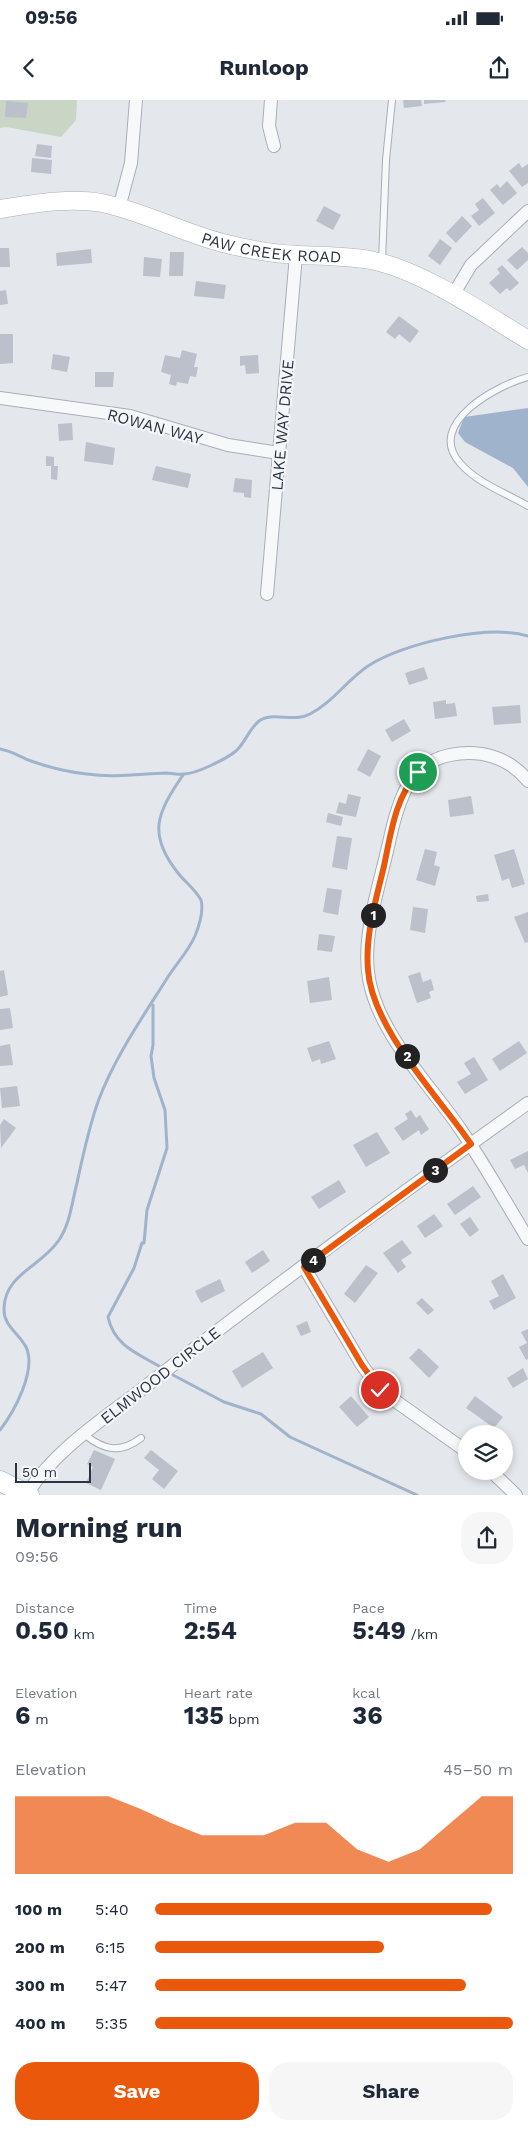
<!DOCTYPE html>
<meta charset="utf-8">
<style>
:root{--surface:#fff;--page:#f6f6f7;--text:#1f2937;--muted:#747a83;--accent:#ea580c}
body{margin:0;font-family:"Work Sans",sans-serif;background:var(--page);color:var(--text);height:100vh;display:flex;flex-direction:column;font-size:19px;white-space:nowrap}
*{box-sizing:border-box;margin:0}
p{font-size:16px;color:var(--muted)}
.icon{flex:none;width:28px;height:28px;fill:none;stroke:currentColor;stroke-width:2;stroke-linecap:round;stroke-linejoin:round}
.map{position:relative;height:1395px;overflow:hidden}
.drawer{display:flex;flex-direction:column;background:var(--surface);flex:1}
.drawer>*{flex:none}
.fabs{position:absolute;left:458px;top:1325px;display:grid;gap:10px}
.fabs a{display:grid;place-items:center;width:55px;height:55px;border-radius:50%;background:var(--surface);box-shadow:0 2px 8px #0003;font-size:25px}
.scale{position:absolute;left:15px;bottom:12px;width:76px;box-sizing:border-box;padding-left:5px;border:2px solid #2b3445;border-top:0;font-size:14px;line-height:18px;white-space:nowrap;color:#2b3445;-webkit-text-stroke:4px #f4f6f9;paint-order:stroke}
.pin{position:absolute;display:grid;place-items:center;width:42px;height:42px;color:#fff;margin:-21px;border:2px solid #fff;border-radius:50%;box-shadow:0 1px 5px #0007}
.km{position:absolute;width:25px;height:25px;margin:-12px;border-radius:50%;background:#222;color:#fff;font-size:14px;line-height:25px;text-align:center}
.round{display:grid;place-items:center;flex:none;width:52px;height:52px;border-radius:20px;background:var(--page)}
.head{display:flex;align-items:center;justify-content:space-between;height:85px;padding:0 15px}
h1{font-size:28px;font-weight:700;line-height:38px}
.metrics{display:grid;grid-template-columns:repeat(3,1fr);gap:8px;height:85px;padding:5px 15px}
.metrics div{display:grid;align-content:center}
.metrics b{font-size:25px;font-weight:700}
.metrics small{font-size:14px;font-weight:400}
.metrics p{font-size:14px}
.chart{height:140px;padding:10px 15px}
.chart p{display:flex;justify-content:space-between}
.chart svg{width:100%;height:90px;margin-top:5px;fill:var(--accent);opacity:.7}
.action{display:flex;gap:10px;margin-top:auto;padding:10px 15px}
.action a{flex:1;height:58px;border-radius:20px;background:var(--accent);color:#fff;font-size:20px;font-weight:700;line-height:58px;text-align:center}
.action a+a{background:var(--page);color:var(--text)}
ul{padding:0 15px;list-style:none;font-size:16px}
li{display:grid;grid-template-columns:80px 60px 1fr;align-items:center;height:38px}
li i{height:12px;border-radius:6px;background:var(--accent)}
.status{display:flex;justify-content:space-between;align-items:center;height:35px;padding:0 25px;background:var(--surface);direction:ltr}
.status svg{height:14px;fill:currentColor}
header{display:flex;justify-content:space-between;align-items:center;height:65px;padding:0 15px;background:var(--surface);font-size:22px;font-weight:700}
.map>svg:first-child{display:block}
.green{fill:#c9d6c5}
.water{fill:#9fb4cc}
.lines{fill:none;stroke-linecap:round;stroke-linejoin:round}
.stream{stroke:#9fb4cc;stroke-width:3}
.building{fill:#bbc0ca}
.lane-casing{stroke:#a9aeb7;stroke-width:8}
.street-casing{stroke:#a9aeb7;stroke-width:14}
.secondary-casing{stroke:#a9aeb7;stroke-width:19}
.primary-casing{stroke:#a3abb8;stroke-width:21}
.lane{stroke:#f7f8fa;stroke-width:6}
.street{stroke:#f7f8fa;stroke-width:12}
.secondary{stroke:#fff;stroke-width:18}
.primary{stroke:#fff;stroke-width:20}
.route-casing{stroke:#fff;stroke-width:10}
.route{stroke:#ea580c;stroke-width:6}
.labels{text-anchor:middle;stroke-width:4.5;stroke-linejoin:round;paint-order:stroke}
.street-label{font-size:16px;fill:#2b3445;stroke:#f4f6f9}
</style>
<div class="status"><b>09:56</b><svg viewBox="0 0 49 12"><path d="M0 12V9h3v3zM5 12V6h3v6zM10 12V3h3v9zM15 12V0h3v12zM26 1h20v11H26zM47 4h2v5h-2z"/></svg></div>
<header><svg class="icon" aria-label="back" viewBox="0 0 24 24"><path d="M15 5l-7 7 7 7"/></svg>Runloop<svg class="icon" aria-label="share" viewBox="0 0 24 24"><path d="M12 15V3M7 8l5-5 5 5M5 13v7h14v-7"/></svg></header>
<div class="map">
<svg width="528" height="1395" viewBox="0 0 528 1395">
<rect width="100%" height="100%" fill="#e4e7ec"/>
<path class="green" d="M0 0H77L76 20 61 37 6 27 0 28Z"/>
<path class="water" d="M528 308V387L513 368 465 342 458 333 464 317Z"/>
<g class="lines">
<g class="stream">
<path d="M0 649C12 651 20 657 31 661 48 667 69 672 87 674 113 678 139 674 166 673 172 673 179 675 184 674 196 674 226 659 236 651 245 643 249 629 259 621 272 611 294 623 310 614 332 603 347 580 368 566 403 543 488 524 528 536"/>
<path d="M153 905V945L151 956 154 978 165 1010 167 1048 147 1110 144 1143H142L134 1168 108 1217C114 1245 136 1253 159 1266"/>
<path d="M173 1275 224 1302 261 1314 290 1337 417 1395"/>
<path d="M0 1330C14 1312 37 1270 26 1247 19 1233 3 1226 4 1208 5 1174 42 1166 59 1140 70 1124 72 1102 77 1083 83 1055 89 1026 99 999 115 957 142 918 166 880 175 865 188 852 195 836 199 826 204 811 201 800 195 789 186 783 178 773 147 734 157 713 183 675"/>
</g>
</g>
<g class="building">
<path d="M403 0H421L422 6 404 8Z"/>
<path d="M424 0H445L446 2 424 4Z"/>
<path d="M6 1 28 3 26 18 5 17Z"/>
<path d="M37 44 52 46 51 58 35 56Z"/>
<path d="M32 58 52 60 51 74 31 72Z"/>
<path d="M519 63 522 68 528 64V83L522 87 509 71Z"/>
<path d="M507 81 517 93 503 105 490 90 497 84 500 88Z"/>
<path d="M483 98 495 113 479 126 471 116 479 110 475 104Z"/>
<path d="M324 106 341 115 333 130 316 121Z"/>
<path d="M462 116 472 126 456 143 446 133Z"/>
<path d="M440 139 452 148 440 165 428 156Z"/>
<path d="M522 147 528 153V160L517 170 507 160Z"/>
<path d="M0 148H9L10 167H0Z"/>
<path d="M91 149 92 163 57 166 56 153Z"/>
<path d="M170 152H184L183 176H169Z"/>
<path d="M144 157 162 159 160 177 143 176Z"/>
<path d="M502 165 519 183 510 191 507 188 500 194 489 183 500 173 497 169Z"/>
<path d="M196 181 226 185 224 199 194 196Z"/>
<path d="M6 190 8 204 0 205V191Z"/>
<path d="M399 216 419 231 410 243 399 234 395 239 386 232Z"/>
<path d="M0 234H13V263L0 264Z"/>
<path d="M182 250 197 254 194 267H198L196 277 190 276 188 284 177 282 176 286 169 284 171 275 161 272 165 255 180 258Z"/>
<path d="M53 254 70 257 67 272 51 269Z"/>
<path d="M258 255 259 273 246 274 245 265 240 266V256Z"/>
<path d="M95 272H114L113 287H95Z"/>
<path d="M72 323 73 340 59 341 58 324Z"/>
<path d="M86 342 115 348 113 365 84 361Z"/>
<path d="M46 356 54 357V366H58L57 380 51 379V366H46Z"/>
<path d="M156 366 191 374 188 388 152 380Z"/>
<path d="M235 378 252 380 251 398 244 397V393L233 392Z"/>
<path d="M424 567 428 579 409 585 405 573Z"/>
<path d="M446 600V604L455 603 457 616 435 619 433 602Z"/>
<path d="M520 605 521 623 494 625 492 607Z"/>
<path d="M404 619 411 631 392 642 385 630Z"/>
<path d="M368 649 381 656 370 677 357 670Z"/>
<path d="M348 694 361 697 356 717 336 713 339 702 346 704Z"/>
<path d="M471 696 474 714 450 717 448 700Z"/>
<path d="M328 713 343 717 341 726 326 722Z"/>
<path d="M337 736 352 738 347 770 332 767Z"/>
<path d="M425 749 437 752 434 765 440 767 435 786 416 780Z"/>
<path d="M514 749 525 784 512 788 509 778 502 781 494 755Z"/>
<path d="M327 788 342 790 338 815 323 812Z"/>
<path d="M488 794 489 801 477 802 476 796Z"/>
<path d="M413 807 428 809 425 833 410 830Z"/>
<path d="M528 812V842L525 843 514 817Z"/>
<path d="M319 834 335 836 332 852 317 850Z"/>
<path d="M4 870 8 895 0 897V871Z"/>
<path d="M420 872 423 882 431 879 434 890 429 892 431 898 417 903 408 876Z"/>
<path d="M329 877 332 900 310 903 307 881Z"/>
<path d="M10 908 13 928 0 930V909Z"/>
<path d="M329 941 336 959 321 964 320 959 312 962 307 948Z"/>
<path d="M519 941 527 953 500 971 492 959Z"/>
<path d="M10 944 13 965 0 966V946Z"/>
<path d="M474 957 488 980 465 994 457 982 471 974 464 963Z"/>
<path d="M17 986 20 1006 2 1008 0 988Z"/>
<path d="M411 1010 416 1018 420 1015 429 1029 421 1035 419 1030 403 1041 394 1028 408 1019 405 1014Z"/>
<path d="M4 1019 16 1028 1 1048 0 1025Z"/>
<path d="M377 1032 390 1053 366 1067 353 1045Z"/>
<path d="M528 1051V1073L524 1065 515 1069 510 1060Z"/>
<path d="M339 1080 346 1092 319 1109 311 1097Z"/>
<path d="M473 1086 481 1097 455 1115 447 1104Z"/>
<path d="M434 1114 443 1126 425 1138 417 1126Z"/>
<path d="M470 1117 479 1130 470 1137 460 1124Z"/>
<path d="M402 1140 412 1153 401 1160 406 1167 398 1173 383 1153Z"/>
<path d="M263 1150 270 1161 252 1173 245 1162Z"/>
<path d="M366 1165 378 1173 355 1203 344 1194Z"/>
<path d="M503 1174 516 1198 494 1210 489 1201 499 1196 491 1181Z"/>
<path d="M220 1179 225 1191 201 1203 195 1191Z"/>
<path d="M422 1198 434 1210 428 1215 416 1203Z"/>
<path d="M307 1221 311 1232 301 1236 296 1226Z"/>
<path d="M528 1229V1259L526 1260 519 1247 527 1243 521 1232Z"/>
<path d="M419 1248 439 1267 429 1278 409 1258Z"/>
<path d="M263 1252 273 1268 242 1288 232 1271Z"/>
<path d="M523 1268 528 1279 513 1288 507 1278Z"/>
<path d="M351 1296 369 1317 357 1327 339 1307Z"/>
<path d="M475 1296 503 1317 494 1328 466 1308Z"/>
<path d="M94 1350 115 1359 101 1390 86 1383 93 1367 87 1364Z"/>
<path d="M151 1350 178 1371 164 1389 152 1379 159 1370 144 1358Z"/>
</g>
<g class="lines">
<g class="lane-casing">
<g id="lane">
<path d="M382 162 386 60 392 0"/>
<path d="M528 277C497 285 425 324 460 363 477 383 506 393 528 406"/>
<path d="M85 1335C104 1350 120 1354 141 1338"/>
</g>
</g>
<g class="street-casing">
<g id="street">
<path d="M271 0 269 26 274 46"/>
<path d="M119 108 131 63 136 0"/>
<path d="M453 195 471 165 528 111"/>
<path d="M0 298 130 316 228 345 279 353"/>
<path d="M267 494 296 155"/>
<path d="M528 681C509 657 480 649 450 655 409 663 398 702 390 738 381 781 361 836 369 879 379 935 430 984 461 1030 485 1065 506 1103 528 1139"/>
<path d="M304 1167 362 1265 380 1290 466 1351"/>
<path d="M491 1371 516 1395"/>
<path d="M27 1394C56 1348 108 1316 150 1283 273 1186 401 1094 528 1003"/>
</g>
</g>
<g class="secondary-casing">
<g id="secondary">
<path id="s1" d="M0 109C33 104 69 97 102 103 145 112 185 134 227 144 251 150 275 154 298 155 322 156 347 156 370 160 422 170 483 213 528 240"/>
</g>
</g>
<g class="primary-casing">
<path id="primary" d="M0 1381 29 1395"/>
</g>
<use href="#lane" class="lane"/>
<use href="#street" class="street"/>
<use href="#secondary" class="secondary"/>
<use href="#primary" class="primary"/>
</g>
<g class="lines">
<g class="route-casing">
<path id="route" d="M380 1290 362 1265 304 1167 471 1044C438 996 372 928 368 870 365 835 376 800 384 766 391 733 395 698 418 672"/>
</g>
<use href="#route" class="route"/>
</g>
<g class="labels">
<g class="street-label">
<text dy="6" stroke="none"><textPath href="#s1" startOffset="279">PAW CREEK ROAD</textPath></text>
<text transform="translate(282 325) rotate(-85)" y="6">LAKE WAY DRIVE</text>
<text transform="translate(155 326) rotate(15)" y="6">ROWAN WAY</text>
<text transform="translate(160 1275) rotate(-38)" y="6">ELMWOOD CIRCLE</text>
</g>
</g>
</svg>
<div class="fabs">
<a><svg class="icon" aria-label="layers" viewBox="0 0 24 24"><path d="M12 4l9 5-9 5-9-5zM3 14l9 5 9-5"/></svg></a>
</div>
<div class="scale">50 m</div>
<div class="pin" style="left:418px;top:672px;background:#1e9e55"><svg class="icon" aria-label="arrive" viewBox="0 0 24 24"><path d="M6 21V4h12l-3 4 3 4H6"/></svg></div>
<div class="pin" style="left:380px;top:1290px;background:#d93025"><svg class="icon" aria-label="check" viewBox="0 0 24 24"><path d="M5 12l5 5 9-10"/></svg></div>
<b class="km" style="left:373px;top:815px">1</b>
<b class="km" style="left:407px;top:956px">2</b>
<b class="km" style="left:435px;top:1070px">3</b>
<b class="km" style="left:313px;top:1160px">4</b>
</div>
<section class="drawer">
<div class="head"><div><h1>Morning run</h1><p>09:56</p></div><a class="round"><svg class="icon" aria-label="share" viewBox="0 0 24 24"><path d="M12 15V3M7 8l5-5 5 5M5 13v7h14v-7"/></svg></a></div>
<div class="metrics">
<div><p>Distance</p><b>0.50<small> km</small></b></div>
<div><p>Time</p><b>2:54</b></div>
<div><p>Pace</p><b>5:49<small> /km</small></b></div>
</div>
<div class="metrics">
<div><p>Elevation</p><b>6<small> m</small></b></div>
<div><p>Heart rate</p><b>135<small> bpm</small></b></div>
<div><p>kcal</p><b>36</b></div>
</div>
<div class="chart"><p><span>Elevation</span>45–50 m</p>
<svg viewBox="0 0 160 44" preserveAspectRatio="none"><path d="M0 44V6L10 6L20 6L30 6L40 12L50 19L60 25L70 25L80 25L90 19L100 19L110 32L120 38L130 32L140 19L150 6L160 6V44z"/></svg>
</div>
<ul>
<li><b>100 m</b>5:40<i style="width:94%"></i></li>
<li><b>200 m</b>6:15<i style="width:64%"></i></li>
<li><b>300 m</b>5:47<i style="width:87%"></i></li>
<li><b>400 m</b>5:35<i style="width:100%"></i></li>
</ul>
<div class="action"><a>Save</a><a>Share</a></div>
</section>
